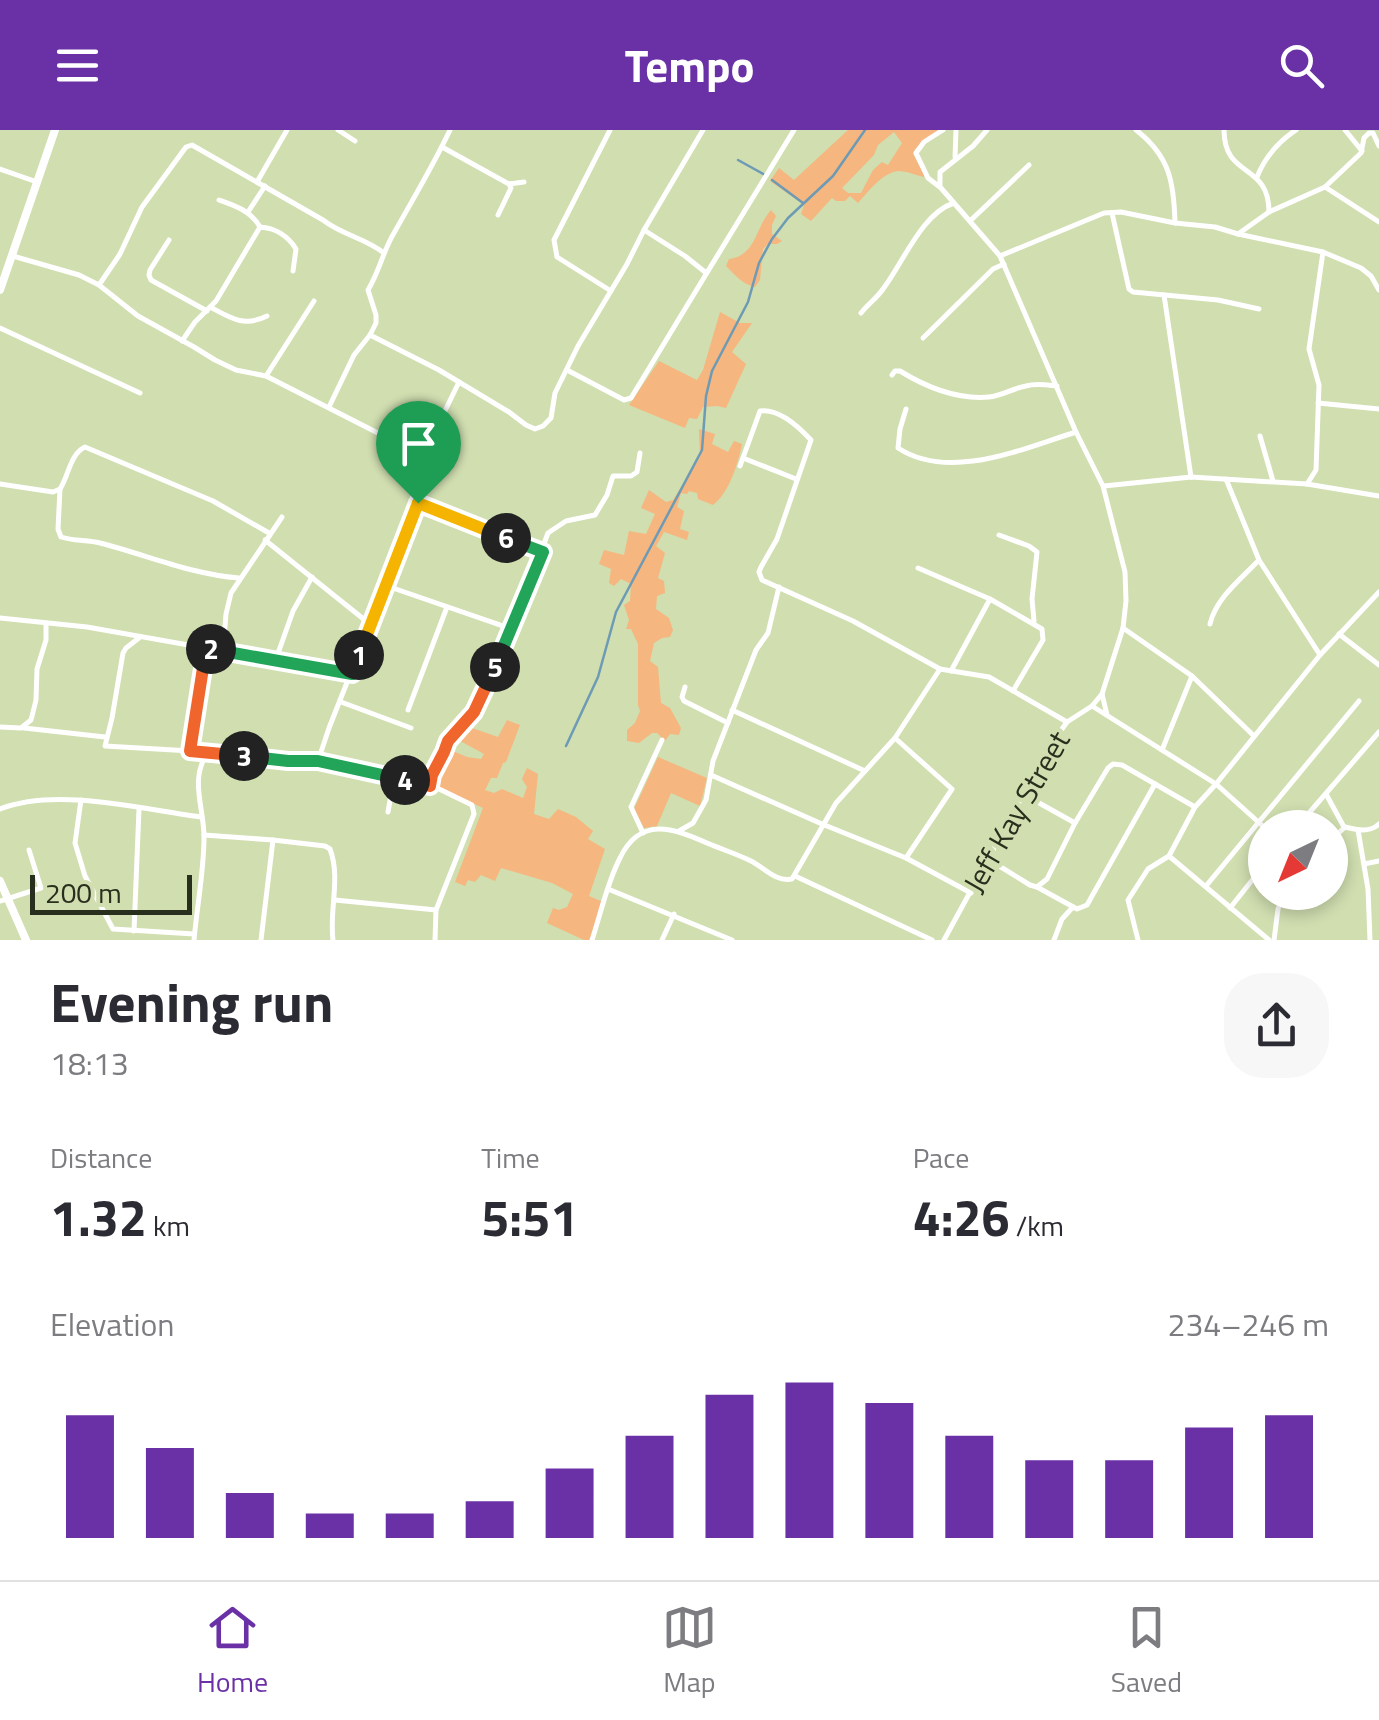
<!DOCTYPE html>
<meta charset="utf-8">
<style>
:root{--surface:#fff;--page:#f7f7f7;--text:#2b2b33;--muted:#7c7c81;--line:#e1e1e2;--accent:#6a31a7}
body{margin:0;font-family:"Titillium Web",sans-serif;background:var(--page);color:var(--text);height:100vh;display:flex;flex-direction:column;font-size:38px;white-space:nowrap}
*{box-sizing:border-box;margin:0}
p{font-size:32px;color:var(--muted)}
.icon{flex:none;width:55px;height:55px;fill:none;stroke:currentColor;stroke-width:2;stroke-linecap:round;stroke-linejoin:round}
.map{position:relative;height:810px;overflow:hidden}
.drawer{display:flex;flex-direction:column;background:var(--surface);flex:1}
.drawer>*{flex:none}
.needle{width:65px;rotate:223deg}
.controls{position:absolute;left:1248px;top:680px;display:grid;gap:20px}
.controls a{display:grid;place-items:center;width:100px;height:100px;border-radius:50%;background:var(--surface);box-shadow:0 5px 15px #0003;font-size:50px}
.scale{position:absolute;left:30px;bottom:25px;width:162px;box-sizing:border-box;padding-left:10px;border:5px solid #292f1d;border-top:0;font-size:28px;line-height:35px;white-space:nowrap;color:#292f1d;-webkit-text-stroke:8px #d0deb0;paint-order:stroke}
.pin{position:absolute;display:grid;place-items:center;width:85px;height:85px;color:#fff;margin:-102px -42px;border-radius:50% 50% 50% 0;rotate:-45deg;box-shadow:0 0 10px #0007}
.pin .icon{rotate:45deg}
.km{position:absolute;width:50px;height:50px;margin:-25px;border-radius:50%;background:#222;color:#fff;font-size:28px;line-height:50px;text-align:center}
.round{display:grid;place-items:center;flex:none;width:105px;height:105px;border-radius:40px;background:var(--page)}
.overview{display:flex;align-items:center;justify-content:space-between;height:170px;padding:0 50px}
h1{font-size:55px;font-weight:700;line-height:75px}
.metrics{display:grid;grid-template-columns:repeat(3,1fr);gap:15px;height:170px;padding:10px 50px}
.metrics div{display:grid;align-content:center}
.metrics b{font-size:50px;font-weight:700}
.metrics small{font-size:28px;font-weight:400}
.metrics p{font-size:28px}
.chart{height:280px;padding:20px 50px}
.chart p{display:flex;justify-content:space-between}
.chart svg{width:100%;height:180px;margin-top:10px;stroke:var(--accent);stroke-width:6}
header{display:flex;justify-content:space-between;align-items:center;height:130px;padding:0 50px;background:var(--accent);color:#fff;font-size:45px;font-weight:700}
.tab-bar{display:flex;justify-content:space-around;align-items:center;height:140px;border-top:2px solid var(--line);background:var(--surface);font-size:28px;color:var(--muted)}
.tab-bar a{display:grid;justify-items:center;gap:5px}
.tab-bar .active{color:var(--accent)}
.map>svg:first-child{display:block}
.green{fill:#f6b67f;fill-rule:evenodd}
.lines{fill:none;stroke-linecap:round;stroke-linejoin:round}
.stream{stroke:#6d9ab5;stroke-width:2.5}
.street{stroke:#fff;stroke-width:5}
.secondary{stroke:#fff;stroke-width:8}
.split-1-casing{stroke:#fff;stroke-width:20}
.split-2-casing{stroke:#fff;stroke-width:20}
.split-3-casing{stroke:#fff;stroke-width:20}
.split-4-casing{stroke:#fff;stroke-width:20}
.split-5-casing{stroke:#fff;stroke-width:20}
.split-6-casing{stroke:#fff;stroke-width:20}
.split-7-casing{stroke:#fff;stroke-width:20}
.split-1{stroke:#f5b400;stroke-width:12}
.split-2{stroke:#22a559;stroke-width:12}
.split-3{stroke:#f0652b;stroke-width:12}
.split-4{stroke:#22a559;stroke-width:12}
.split-5{stroke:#f0652b;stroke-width:12}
.split-6{stroke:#22a559;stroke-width:12}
.split-7{stroke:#f5b400;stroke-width:12}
.labels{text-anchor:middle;stroke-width:9;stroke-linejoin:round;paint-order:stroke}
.street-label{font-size:30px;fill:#292f1d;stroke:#d0deb0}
</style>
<header><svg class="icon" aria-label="menu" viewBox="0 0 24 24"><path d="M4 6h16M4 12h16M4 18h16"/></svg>Tempo<svg class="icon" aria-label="search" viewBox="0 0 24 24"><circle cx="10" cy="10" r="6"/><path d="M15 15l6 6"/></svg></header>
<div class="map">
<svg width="1379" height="810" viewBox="0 0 1379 810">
<rect width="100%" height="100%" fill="#d0deb0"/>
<g class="green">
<path d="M848 0H939L915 19 913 24 925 46 924 47C916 45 906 41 898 41 882 43 868 62 858 73L850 66 845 71H836L832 68 811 91 801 84 804 75 770 51 779 38 794 50ZM894 2 902 13 888 35 882 32 873 40 861 63H848L842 58 874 25 878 15Z"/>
<path d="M771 80 776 86 772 95V104L782 111 777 114H768L763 119 760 150 755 157C742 154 735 145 726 136L729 129C756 126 755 98 771 80Z"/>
<path d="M720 182 740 193H752L732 222 746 234 726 278 717 276 703 277 697 289 689 288 685 298 629 275 659 231 697 250 703 240Z"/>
<path d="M699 299 715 304 712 314 728 322 734 311 742 314C738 334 729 363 713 375L698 369 697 363 689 361 687 364 681 363 677 377 684 381 680 399 689 402 687 410 664 402 656 416 665 423 658 448 664 451 665 463 657 466 656 479 669 488 673 500 670 507 662 508 654 513 650 531 658 537 661 573 670 578 681 598 679 605 670 604 665 611 657 603H652L639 613 627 611V600L635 593 640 581 638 575V514L631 499H626L629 490 624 475 630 471 631 454 621 449 614 456 609 453 611 439 599 434 604 420 624 425 629 401 646 404 655 384 641 378 649 360 666 372 673 370 700 327Z"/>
<path d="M507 590 520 595 506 632 503 633 497 648H491L485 660 494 663 502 659 523 668 527 657 522 649 527 638 538 644 534 684 549 689 558 679 576 687 593 701 588 709 605 719 589 766 603 772 590 810H584L547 793 553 778 559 780 567 777 573 764 552 753 501 738 495 751 481 745 475 752 468 750 465 756 455 752 483 678 432 655 433 646 448 619 467 627 481 629 484 624 453 607 469 597 498 607Z"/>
<path d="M658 627 707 648 700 676 671 663 657 696 644 698 634 679Z"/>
</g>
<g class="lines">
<g class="stream">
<path d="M738 30 765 45"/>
<path d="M772 50 803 73"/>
<path d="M566 616 598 547 616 482 702 320 706 266 712 241 748 172 759 133 772 109 788 88 833 46 865 0"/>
</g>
<g class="street">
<path d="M338 0 355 11"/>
<path d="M610 0 554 110 557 127 611 161"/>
<path d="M943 0 924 12 916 23 928 48 941 58 1000 126 1076 302 1103 356 1125 442 1126 471 1123 498 1102 564 1107 585"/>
<path d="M1136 0C1170 26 1174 53 1175 93"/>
<path d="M1224 0C1224 49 1269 32 1269 82"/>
<path d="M1345 0 1362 21"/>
<path d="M442 17 509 54 511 58 498 85"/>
<path d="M955 27 956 0"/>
<path d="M0 39 37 52"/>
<path d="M1257 47C1265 27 1278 12 1296 0"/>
<path d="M257 52 287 0"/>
<path d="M509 54 524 52"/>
<path d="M940 55V42L973 16 987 0"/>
<path d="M1325 57 1379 92"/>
<path d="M248 82 265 56"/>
<path d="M1112 83 1129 159 1133 162 1218 170 1259 179"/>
<path d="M970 91 1029 35"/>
<path d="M260 97C275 98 288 106 296 119L293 141"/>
<path d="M644 100 703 0"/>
<path d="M1238 104 1269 82 1325 57 1361 23 1364 8 1369 3H1373L1379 16"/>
<path d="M169 110 150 140 149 145 151 150 207 181"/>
<path d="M13 126 79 145 99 155 138 186 194 217 215 230 236 240 266 246 423 326 429 331V337L418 373 329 598 318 631H288L208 622 105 616 112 588 123 523 126 518 139 508"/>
<path d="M1000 126 1104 83 1121 82 1175 93 1215 97 1238 104 1323 122 1361 138 1371 146 1379 160"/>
<path d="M99 155 120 124 142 77 186 17 192 15 323 90C342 105 365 108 384 123"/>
<path d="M1164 165 1191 347"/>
<path d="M212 178C232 189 245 197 267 186"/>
<path d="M861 183C868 174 877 168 883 159 903 133 922 83 954 73"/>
<path d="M0 198 140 263"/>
<path d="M370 205 439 240 509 282 526 295 535 299 543 296 551 288 555 263 578 216 627 134 644 100 685 126 705 142 708 141 794 0"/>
<path d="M923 208 993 139 1004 134"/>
<path d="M182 211 195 192 216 171 260 97C251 81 236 76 219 70"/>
<path d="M567 240 624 270 631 268 708 141"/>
<path d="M892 245 895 241H900C926 257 956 270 989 267 1002 266 1013 258 1026 256 1036 253 1047 255 1057 256"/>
<path d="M266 246 314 171"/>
<path d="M1318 273 1379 279"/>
<path d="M329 277 354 225 370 205 376 193V185L368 160C380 140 383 121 394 103 413 69 433 36 450 0"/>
<path d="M906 279 900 299 898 318C950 352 1024 318 1076 302"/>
<path d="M1260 306 1273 351"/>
<path d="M423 326 459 252"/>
<path d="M743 328 796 349"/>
<path d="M740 336 760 281C779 278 799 297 811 310L777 409 761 437 759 442 762 450 853 491 940 539"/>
<path d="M1226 349 1259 430 1320 525"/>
<path d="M0 354 53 362 60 359C69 345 70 324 85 317L213 371 269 403"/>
<path d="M1307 354 1316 340 1319 255 1309 219 1323 122"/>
<path d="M1104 356 1191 347 1307 354 1379 366"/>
<path d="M60 359 58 399 61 407C73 411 87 410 100 413 147 425 190 444 239 448"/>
<path d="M418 373 543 422"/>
<path d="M999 405 1029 416 1037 422 1032 469 1034 491"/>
<path d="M265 410 371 495"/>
<path d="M918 438 990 469 1042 499 1043 510 1013 561"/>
<path d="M387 456 512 499"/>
<path d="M0 488 87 497 352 544"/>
<path d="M1210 494C1216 468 1241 449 1259 430"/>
<path d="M1123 498 1192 546"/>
<path d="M1339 504 1379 535"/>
<path d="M223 520 226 484 231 463 282 387"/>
<path d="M276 529 293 481 312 447"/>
<path d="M951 541 990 469"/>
<path d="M685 557 682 567 684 571 728 593"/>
<path d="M341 572 411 598"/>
<path d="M1092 576 1216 654 1265 698"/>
<path d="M408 580 447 477"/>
<path d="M732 580 865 641"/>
<path d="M0 597 21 598 31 590 36 570 37 539 46 510V493"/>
<path d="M24 598 105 607"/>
<path d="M895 608 952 659 906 728"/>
<path d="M1162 620 1192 546 1254 606"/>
<path d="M190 621 206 519"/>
<path d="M318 631 435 657 472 675 474 684 436 780 435 810"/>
<path d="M711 645 822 694 906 728 971 763"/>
<path d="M430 656 432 645 444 622 448 611 479 573 512 499 548 403 566 391 595 385 607 365 613 346H631L637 342 640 323"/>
<path d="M1326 664 1344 697"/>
<path d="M81 670 75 713 85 746 113 799 194 804"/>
<path d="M0 679C56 657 141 679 201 687"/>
<path d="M388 682 394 648"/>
<path d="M1075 693 1108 638 1113 634 1122 635 1195 677"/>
<path d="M1296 698 1379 602"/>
<path d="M1358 700 1368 759 1370 810"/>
<path d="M679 701 693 693 706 670 713 631 756 520 768 503 779 457"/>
<path d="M643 703 631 677 662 610"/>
<path d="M204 705 273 710 325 716 330 719C341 748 329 780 333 810"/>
<path d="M1330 711 1345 697C1357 700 1370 703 1379 694"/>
<path d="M1169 726 1269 810"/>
<path d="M988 729 1030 755 1037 757 1047 749 1075 693 1023 664"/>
<path d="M1364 734 1379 731"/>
<path d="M795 746 932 810"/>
<path d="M1206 756 1359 571"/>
<path d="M1037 757 1077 779 1087 775 1155 654"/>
<path d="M608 759 732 810"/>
<path d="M335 770 436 780"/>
<path d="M0 771 41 758 29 720"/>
<path d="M1230 778 1265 734"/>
<path d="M134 801 139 679"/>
<path d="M194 810C197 776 204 741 204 707 204 677 189 649 208 622"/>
<path d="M261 810 273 710"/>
<path d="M592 810C601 783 607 753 620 728 640 686 673 698 707 713 721 719 737 724 751 731 765 738 775 752 792 749L836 673 895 608 940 539 989 547 1067 592"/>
<path d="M662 810 674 784"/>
<path d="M944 810 1049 617 1067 592 1092 576 1102 564"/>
<path d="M1054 810 1062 789 1073 777"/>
<path d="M1138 810 1128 770 1148 739 1169 726 1195 677 1216 654 1320 525 1379 462"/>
<path d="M1274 810 1278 779 1284 762"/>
</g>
<g class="secondary">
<path d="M0 160 55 0"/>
<path d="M0 751 26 810"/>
</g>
</g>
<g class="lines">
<g class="split-1-casing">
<path id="split-1" d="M359 525 418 373"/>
</g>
<g class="split-2-casing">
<path id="split-2" d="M211 519 352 544 359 525"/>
</g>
<g class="split-3-casing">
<path id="split-3" d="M211 519H206L190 621 244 626"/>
</g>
<g class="split-4-casing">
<path id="split-4" d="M244 626 288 631H318L405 650"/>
</g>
<g class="split-5-casing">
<path id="split-5" d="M405 650 430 656 432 645 444 622 448 611 474 582 495 537"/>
</g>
<g class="split-6-casing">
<path id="split-6" d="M495 537 543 422 506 408"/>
</g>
<g class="split-7-casing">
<path id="split-7" d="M418 373 506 408"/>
</g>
<use href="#split-1" class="split-1"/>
<use href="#split-2" class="split-2"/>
<use href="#split-3" class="split-3"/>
<use href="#split-4" class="split-4"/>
<use href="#split-5" class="split-5"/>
<use href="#split-6" class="split-6"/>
<use href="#split-7" class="split-7"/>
</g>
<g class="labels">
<g class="street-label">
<text transform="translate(1017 682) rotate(-60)" y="10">Jeff Kay Street</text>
</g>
</g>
</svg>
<div class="controls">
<a><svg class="needle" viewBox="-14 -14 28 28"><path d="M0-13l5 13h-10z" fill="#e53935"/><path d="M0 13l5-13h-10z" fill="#7c7c81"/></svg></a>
</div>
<div class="scale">200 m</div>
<div class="pin" style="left:418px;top:373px;background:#1e9e55"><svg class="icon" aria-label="arrive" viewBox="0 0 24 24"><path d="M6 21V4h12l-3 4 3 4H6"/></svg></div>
<b class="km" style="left:359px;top:525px">1</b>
<b class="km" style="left:211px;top:519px">2</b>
<b class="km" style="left:244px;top:626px">3</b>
<b class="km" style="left:405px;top:650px">4</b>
<b class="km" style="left:495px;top:537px">5</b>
<b class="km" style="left:506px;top:408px">6</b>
</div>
<section class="drawer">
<div class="overview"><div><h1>Evening run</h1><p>18:13</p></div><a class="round"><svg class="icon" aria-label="share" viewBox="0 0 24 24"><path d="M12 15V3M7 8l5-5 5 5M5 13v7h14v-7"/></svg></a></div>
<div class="metrics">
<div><p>Distance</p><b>1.32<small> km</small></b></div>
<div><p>Time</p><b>5:51</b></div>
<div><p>Pace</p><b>4:26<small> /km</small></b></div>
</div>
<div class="chart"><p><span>Elevation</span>234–246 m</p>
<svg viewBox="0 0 160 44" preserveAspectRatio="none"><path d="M5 44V14M15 44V22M25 44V33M35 44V38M45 44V38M55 44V35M65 44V27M75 44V19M85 44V9M95 44V6M105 44V11M115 44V19M125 44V25M135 44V25M145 44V17M155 44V14"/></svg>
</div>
</section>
<nav class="tab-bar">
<a class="active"><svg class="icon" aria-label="home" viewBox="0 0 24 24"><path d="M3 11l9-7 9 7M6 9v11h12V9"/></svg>Home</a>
<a><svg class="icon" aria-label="map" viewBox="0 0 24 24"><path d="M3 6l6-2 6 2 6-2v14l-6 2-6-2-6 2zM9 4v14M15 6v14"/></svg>Map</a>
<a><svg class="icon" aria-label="saved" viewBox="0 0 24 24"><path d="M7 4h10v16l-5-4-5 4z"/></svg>Saved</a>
</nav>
